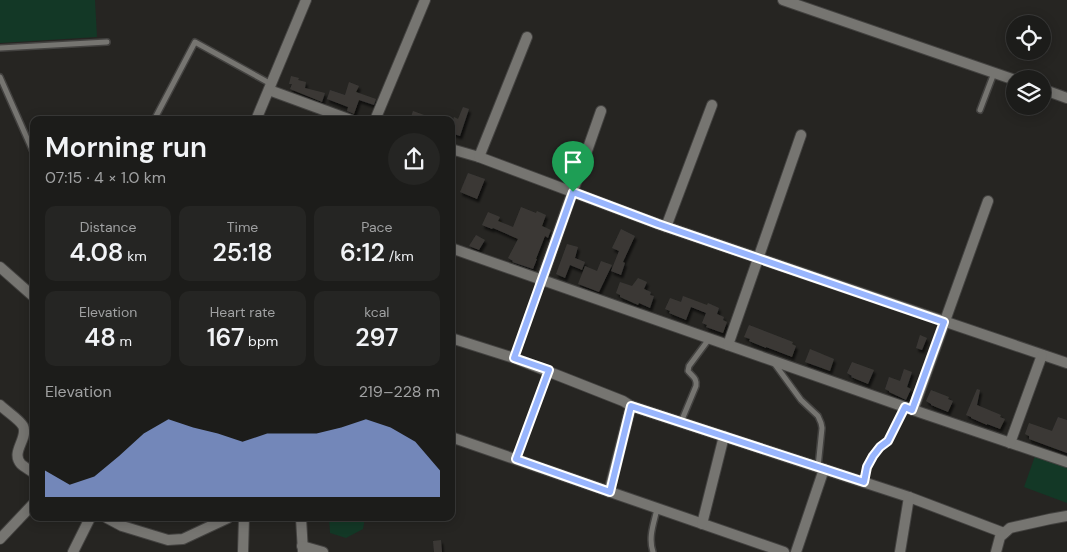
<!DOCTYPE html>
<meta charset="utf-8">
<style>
:root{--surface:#1c1c1a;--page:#252523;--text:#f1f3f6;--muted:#a0a1a2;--line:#3a3a39;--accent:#98b5fd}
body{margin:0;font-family:"DM Sans",sans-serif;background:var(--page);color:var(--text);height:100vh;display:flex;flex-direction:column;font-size:19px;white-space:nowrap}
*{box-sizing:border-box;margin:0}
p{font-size:16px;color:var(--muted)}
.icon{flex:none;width:28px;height:28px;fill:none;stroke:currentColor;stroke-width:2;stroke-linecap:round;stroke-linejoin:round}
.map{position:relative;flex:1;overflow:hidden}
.details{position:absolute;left:30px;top:116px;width:425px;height:405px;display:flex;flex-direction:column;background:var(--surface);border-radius:10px;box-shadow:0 2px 12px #0003,0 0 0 1px var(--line)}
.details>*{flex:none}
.buttons{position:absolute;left:1006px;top:15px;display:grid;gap:10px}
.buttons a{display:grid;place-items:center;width:45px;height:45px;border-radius:50%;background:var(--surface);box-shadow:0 2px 12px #0003,0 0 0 1px var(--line);font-size:25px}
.pin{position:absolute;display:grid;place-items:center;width:42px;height:42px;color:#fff;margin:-51px -21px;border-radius:50% 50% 50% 0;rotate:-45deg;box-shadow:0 0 5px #0007}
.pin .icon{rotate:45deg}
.round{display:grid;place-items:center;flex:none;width:52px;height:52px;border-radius:26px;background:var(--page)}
.head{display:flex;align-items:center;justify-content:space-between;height:85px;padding:0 15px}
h1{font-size:28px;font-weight:600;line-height:38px}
.metrics{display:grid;grid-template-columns:repeat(3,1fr);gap:8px;height:85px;padding:5px 15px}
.metrics div{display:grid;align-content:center;border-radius:10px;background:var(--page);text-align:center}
.metrics b{font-size:25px;font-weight:600}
.metrics small{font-size:14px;font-weight:400}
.metrics p{font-size:14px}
.chart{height:140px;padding:10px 15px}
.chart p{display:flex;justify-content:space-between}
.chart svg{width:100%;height:90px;margin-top:5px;fill:var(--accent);opacity:.7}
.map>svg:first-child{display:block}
.green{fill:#133826}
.building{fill:#3b3936;filter:url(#shadow)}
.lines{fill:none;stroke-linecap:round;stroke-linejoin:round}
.lane-casing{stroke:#434240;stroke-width:8}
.street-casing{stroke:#434240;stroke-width:12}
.lane{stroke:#767571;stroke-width:5}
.street{stroke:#767571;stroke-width:10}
.route-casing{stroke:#fff;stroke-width:10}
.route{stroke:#98b5fd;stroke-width:6}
</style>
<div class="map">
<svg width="1067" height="552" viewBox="0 0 1067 552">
<defs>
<filter id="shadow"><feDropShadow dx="2" dy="3.5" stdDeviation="1" flood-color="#0009"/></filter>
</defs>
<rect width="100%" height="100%" fill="#262522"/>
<g class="green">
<path d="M0 0H95L97 37 0 43Z"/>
<path d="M1035 456 1067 468V503L1024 487Z"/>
<path d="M329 518H365L363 529 346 538 330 533Z"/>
</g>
<g class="building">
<path d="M291 76 299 78 298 80 306 82 305 88 325 93 322 102 290 89 292 84H289Z"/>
<path d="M349 82 359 86 356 92 376 99 374 105 359 100 354 114 347 111 348 107 327 99 330 90 345 95Z"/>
<path d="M463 107 469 109 460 136 451 133V126L454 117 458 119Z"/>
<path d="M413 111 435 119V120H410Z"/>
<path d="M468 173 485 179 477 199 460 192Z"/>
<path d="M521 207 536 213 537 211 546 215 542 226 551 230 548 238 545 236 536 259H537L533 269 512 262 513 261 508 258 518 239 493 228 492 229 482 225 488 212 500 217 498 221 513 227Z"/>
<path d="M621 229 635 236 623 262 625 263 621 275 611 271 619 251 612 248Z"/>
<path d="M476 235 485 240 479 250 469 246Z"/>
<path d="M567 244 578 247 575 258 585 262 582 270 570 265 565 278 556 274Z"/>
<path d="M601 261 612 265 599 292 578 284 585 266 597 271Z"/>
<path d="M638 278 647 282 644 289 651 292 650 295 654 296 650 308 639 303 638 305 620 297V295L616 293 620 282 632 286Z"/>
<path d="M683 296 707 305 708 303 719 308 717 314 724 317 723 320 727 322 723 333 706 327 707 325 702 323 706 313 691 307 686 320 669 313 670 311 665 309 670 298 681 302Z"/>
<path d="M749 325 793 342 792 344 796 346 792 357 766 347V348L749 341 750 339 744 337Z"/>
<path d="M920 335 927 338 922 350 916 348Z"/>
<path d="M810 349 834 359 830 371 805 362Z"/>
<path d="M852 362 874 370 868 384 851 377 852 376 847 373Z"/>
<path d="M904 369 912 372 907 387 911 389 906 400 889 392V391L885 389 889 377 900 381Z"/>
<path d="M977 389 980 390 977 405 1001 415 1000 417 1005 419 1000 429 987 424V425L971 418V417L966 415Z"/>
<path d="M931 390 949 397 948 399 953 401 948 412 931 405V404L926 401Z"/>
<path d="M1058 417 1067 420V453L1029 439V436L1025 434 1029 423 1052 431Z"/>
<path d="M441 540 442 552H434L433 541Z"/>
</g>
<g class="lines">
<g class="lane-casing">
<g id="lane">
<path d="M0 48 107 42"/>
<path d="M0 77 34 154"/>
<path d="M980 110 994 73"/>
<path d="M154 120 195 42 271 84"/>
<path d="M514 358 542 279"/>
<path d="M774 363 801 400 818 416 821 423 822 428 818 467"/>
<path d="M681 422 696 386C697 378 693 377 688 371L689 366 709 339"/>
<path d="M516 459 549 371"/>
<path d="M864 482 867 467 873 456 880 447 888 441 905 407"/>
<path d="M653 552C648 537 654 523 657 509"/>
</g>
</g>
<g class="street-casing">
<g id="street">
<path d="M783 0 1015 80"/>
<path d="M1042 89 1067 98"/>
<path d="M269 90 351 120"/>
<path d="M256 120 306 0"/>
<path d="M375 120 425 0"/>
<path d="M451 149 479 157 658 224 1067 363"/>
<path d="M479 157 527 37"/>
<path d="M666 227 712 105"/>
<path d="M451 248 922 413 1067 462"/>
<path d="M0 267 34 297"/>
<path d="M542 279 601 111"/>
<path d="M451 338 514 358 623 401 631 406 909 497 1004 533"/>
<path d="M728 345 801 135"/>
<path d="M0 405C6 411 20 420 23 426 29 438 10 452 21 464 24 467 30 470 34 473"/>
<path d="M913 410 988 201"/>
<path d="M451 437 784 552"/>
<path d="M1010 443 1042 355"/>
<path d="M609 492 631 406"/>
<path d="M107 518 122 526 168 540 183 539 228 518"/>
<path d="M301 518 303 552"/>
<path d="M702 524 724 436"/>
<path d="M0 539 34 503"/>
<path d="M302 546 323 552"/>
<path d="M73 552 90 518"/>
<path d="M243 552 244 518"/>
<path d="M796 552 824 469"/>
<path d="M900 552 909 497"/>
<path d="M996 552 1000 537 1010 528 1050 519 1067 516"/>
</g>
</g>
<use href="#lane" class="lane"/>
<use href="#street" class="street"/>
</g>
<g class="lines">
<g class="route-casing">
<path id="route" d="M573 192 658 224 944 322 912 410 905 407 888 441 880 447 873 456 867 467 864 482 631 406 610 492 516 459 549 370 514 358Z"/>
</g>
<use href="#route" class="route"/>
</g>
</svg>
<div class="buttons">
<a><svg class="icon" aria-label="locate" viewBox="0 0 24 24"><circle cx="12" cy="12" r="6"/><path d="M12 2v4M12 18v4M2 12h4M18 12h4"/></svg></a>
<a><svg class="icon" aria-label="layers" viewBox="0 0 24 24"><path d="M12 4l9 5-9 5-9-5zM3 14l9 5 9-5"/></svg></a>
</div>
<div class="pin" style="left:573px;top:192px;background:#1e9e55"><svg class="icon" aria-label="arrive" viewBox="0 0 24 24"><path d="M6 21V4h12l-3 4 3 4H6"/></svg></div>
<section class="details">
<div class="head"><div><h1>Morning run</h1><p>07:15 · 4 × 1.0 km</p></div><a class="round"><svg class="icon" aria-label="share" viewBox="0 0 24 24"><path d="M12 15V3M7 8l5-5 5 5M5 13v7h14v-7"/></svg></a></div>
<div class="metrics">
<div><p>Distance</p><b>4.08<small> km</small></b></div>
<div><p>Time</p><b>25:18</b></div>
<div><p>Pace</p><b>6:12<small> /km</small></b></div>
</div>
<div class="metrics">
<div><p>Elevation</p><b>48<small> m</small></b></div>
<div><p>Heart rate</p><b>167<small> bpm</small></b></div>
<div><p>kcal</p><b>297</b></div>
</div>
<div class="chart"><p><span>Elevation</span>219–228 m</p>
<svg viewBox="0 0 160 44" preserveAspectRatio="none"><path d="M0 44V31L10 38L20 34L30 24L40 13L50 6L60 10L70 13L80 17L90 13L100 13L110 13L120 10L130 6L140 10L150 17L160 31V44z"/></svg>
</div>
</section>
</div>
